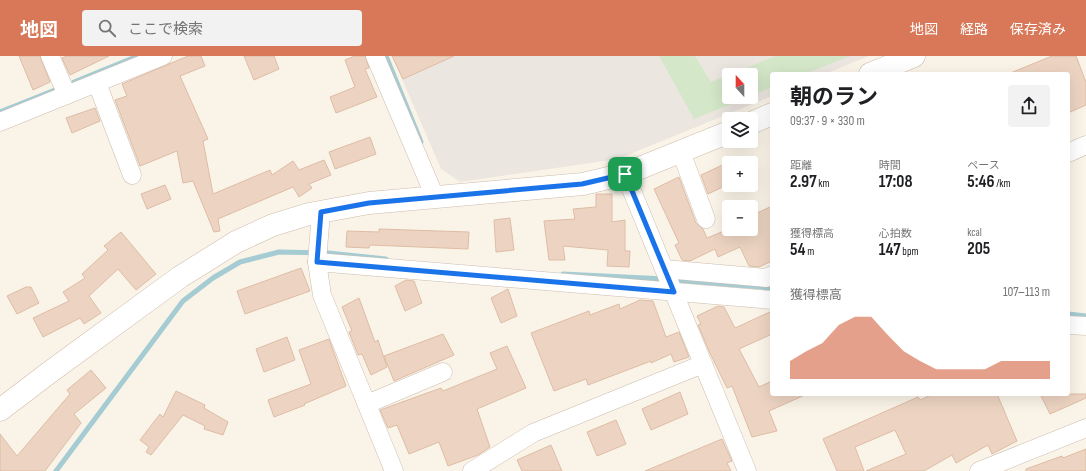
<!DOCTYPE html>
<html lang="ja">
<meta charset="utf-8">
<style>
:root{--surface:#fff;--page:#f2f2f2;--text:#202124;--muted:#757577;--accent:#d97859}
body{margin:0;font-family:"Sofia Sans Condensed","Noto Sans JP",sans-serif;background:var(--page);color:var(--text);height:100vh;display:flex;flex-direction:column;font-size:15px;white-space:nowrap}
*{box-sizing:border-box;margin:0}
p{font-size:13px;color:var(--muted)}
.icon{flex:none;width:22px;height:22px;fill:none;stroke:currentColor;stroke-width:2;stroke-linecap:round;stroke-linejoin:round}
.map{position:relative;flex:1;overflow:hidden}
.drawer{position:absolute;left:770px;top:16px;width:300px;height:324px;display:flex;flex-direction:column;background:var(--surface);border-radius:4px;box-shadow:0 4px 16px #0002}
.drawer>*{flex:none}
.needle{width:26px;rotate:339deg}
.fabs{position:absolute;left:722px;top:12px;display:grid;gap:8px}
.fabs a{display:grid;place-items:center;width:36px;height:36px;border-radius:4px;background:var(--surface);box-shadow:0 4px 16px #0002;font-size:20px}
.pin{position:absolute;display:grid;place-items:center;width:34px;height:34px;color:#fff;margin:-17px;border-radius:8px;box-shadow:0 2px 6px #0006}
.round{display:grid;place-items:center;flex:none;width:42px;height:42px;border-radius:4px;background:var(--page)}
.headline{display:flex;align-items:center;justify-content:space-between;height:68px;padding:0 20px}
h1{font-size:22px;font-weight:700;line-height:30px}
.stats{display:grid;grid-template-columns:repeat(3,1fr);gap:6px;height:68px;padding:4px 20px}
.stats div{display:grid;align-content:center}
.stats b{font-size:17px;font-weight:700}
.stats small{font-size:11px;font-weight:400}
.stats p{font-size:11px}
.chart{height:112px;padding:8px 20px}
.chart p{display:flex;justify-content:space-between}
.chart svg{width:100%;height:72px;margin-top:4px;fill:var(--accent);opacity:.7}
header{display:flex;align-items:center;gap:24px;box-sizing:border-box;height:56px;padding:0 20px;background:var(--accent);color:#fff}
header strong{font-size:19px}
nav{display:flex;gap:22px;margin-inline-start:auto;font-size:14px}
.search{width:280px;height:36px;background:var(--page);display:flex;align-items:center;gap:10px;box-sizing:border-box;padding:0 14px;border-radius:4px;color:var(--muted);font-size:15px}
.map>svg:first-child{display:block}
.industrial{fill:#ece6e1;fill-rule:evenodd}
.green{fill:#d4e7c8}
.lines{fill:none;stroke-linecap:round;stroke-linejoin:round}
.stream{stroke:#a5cbd3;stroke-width:5}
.building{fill:#edd4c2;stroke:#debca4}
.street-casing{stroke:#ccbcaf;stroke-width:19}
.secondary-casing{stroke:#cebcad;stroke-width:23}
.street{stroke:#fff;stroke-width:18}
.secondary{stroke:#fff;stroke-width:22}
.route-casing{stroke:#fff;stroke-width:8}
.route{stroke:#1a73e8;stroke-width:5}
</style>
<header>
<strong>地図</strong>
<div class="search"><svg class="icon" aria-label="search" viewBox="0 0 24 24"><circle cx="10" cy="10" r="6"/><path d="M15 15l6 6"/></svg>ここで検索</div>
<nav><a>地図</a><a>経路</a><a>保存済み</a></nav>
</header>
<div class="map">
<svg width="1086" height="415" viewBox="0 0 1086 415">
<rect width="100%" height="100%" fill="#faf4e8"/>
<path class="industrial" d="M392 0H869L825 18H772V40L618 103 460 126 441 113ZM729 19H751V41H729Z"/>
<path class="green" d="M659 0H695L711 26 776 0H850L805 18H772V31L751 40V19H729V41H748L694 63Z"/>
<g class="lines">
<g class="stream">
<path d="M386 0 421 86"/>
<path d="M74 26 138 0"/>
<path d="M0 56 55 34"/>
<path d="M563 218 665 223"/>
<path d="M673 224 772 232"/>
<path d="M1068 258 1086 260"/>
<path d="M56 415 183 245 213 222 240 206 279 196 328 197 386 203"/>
</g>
</g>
<g class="building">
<path d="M19 0H40L50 26 33 34Z"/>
<path d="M67 0H109L70 19 62 2Z"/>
<path d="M188 0H201L205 10 180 20 208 83 203 85 213 138 270 114 272 119 293 105 299 114 324 104 331 119 309 128 312 132 299 141 293 131 218 163 220 175 214 176 193 125 183 127 177 95 140 110 115 44 127 40 122 28Z"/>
<path d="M244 0H274L279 13 254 24Z"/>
<path d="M355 0H365L369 12 365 13 377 41 336 57 330 41 355 31 345 4Z"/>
<path d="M392 0H454L403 23Z"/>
<path d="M1052 0H1076L1086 26V49L1068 57V18H1008Z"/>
<path d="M95 52 100 65 72 77 66 62Z"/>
<path d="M370 81 376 98 335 113 329 96Z"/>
<path d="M729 106V128L708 138 701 119Z"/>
<path d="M679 121 696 167 703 173 707 182 729 173H751V160L772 150V205L759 211 749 210 740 191 718 201 715 193 690 205 682 204 675 189 679 187 654 133Z"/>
<path d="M165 129 171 143 147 153 141 138Z"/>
<path d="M596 138H612V166L625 164V195H630L629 211 607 210 608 194 563 190 565 204H549L544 165 575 163 573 153 596 151Z"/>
<path d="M510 162 514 194 496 196 494 164Z"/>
<path d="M379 173 469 176 468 193 370 189 369 192 346 191 347 175 379 176Z"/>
<path d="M121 176 156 218 136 234 118 213 89 240 101 257 84 268 80 262 43 281 33 262 69 245 63 236 85 222 82 218 108 194 104 190Z"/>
<path d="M301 212 310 235 245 258 237 235Z"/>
<path d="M406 224 414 225 422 247 405 255 395 230Z"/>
<path d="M26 231H31L39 247 17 258 7 240Z"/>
<path d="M508 233 517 260 501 267 491 242Z"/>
<path d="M359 242 375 286 378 284 387 311 371 319 362 298 358 299 349 276 352 275 342 251Z"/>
<path d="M640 244 653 245 666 281 679 276 689 301 674 306 671 298 651 307V305L588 329 586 323 554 335 531 277 589 255 590 259 619 248 620 253Z"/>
<path d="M718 250 724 251 735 272 772 255V278L739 293 759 331 772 325V338H807L769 355 777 375 752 381 732 330 727 332 709 295 698 269 701 268 697 260Z"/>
<path d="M443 278 454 299 394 325 384 300Z"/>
<path d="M287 281 295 304 264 316 256 293Z"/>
<path d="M329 283 346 330 304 348 305 349 274 361 268 344 311 328 299 294Z"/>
<path d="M507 290 526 332 477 353 490 391 478 399 448 410 439 386 409 398 397 369 388 372 380 354 441 332 443 335 497 313 490 297Z"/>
<path d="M91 314 106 332 74 358 81 367 45 415H0V378L17 400 70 338 67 334Z"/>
<path d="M176 335 205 349 204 352 228 366 223 379 204 373 205 370 183 359 151 399 146 396 149 391 140 384 160 358 163 361Z"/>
<path d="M680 336 688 358 651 374 642 353Z"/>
<path d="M933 338H997L1017 385 992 398 988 389 956 407 952 399 924 415H866L906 398 895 374 855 391 864 415H837L823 383 918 341 920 344Z"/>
<path d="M1040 338H1086V342L1050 358Z"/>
<path d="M616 364 626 388 597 400 587 376Z"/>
<path d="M722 383 732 405 727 407 731 415H645Z"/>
<path d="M551 389 562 415H522L517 404Z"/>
<path d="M1086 393V415H1026V413L1062 400 1063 402Z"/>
</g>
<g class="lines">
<g class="street-casing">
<g id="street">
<path d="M50 0 67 39"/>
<path d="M375 0 435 141"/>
<path d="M97 27 132 119"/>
<path d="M0 66 163 0"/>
<path d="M681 96 706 163"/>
<path d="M1068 97 1086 89"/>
<path d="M625 118 747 415"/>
<path d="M321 156 317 206 322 239 394 415"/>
<path d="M317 206 772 244"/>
<path d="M664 213 766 222 772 219"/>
<path d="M1068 269 1086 270"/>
<path d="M367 348 443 316"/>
<path d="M472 415 533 377 703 308"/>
<path d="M979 415 1086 372"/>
</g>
</g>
<g class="secondary-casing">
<g id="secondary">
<path d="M870 18 914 0"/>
<path d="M751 67 772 58"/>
<path d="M0 354 50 316 180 221 236 186 273 169 309 158 369 147 583 128 625 118 729 76"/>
</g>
</g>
<use href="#street" class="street"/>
<use href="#secondary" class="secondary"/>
</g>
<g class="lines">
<g class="route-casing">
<path id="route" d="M625 118 674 236 317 206 321 156 369 147 582 128Z"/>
</g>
<use href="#route" class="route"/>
</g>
</svg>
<div class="fabs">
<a><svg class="needle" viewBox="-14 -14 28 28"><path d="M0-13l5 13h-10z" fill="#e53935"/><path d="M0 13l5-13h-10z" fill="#757577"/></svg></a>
<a><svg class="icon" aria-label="layers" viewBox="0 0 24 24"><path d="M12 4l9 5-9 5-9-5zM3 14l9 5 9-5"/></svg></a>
<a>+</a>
<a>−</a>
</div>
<div class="pin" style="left:625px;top:118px;background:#1e9e55"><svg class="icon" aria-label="arrive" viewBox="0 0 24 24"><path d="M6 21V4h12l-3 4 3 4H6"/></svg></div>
<section class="drawer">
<div class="headline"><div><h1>朝のラン</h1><p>09:37 · 9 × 330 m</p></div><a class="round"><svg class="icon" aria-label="share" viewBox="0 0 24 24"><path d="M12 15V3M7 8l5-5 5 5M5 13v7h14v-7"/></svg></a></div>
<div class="stats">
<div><p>距離</p><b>2.97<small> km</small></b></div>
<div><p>時間</p><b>17:08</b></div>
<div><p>ペース</p><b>5:46<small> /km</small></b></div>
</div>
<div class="stats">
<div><p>獲得標高</p><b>54<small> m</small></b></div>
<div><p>心拍数</p><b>147<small> bpm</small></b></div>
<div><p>kcal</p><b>205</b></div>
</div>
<div class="chart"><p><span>獲得標高</span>107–113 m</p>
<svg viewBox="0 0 160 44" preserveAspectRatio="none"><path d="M0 44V33L10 27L20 22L30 11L40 6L50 6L60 17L70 27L80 33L90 38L100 38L110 38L120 38L130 33L140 33L150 33L160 33V44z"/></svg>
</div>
</section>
</div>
